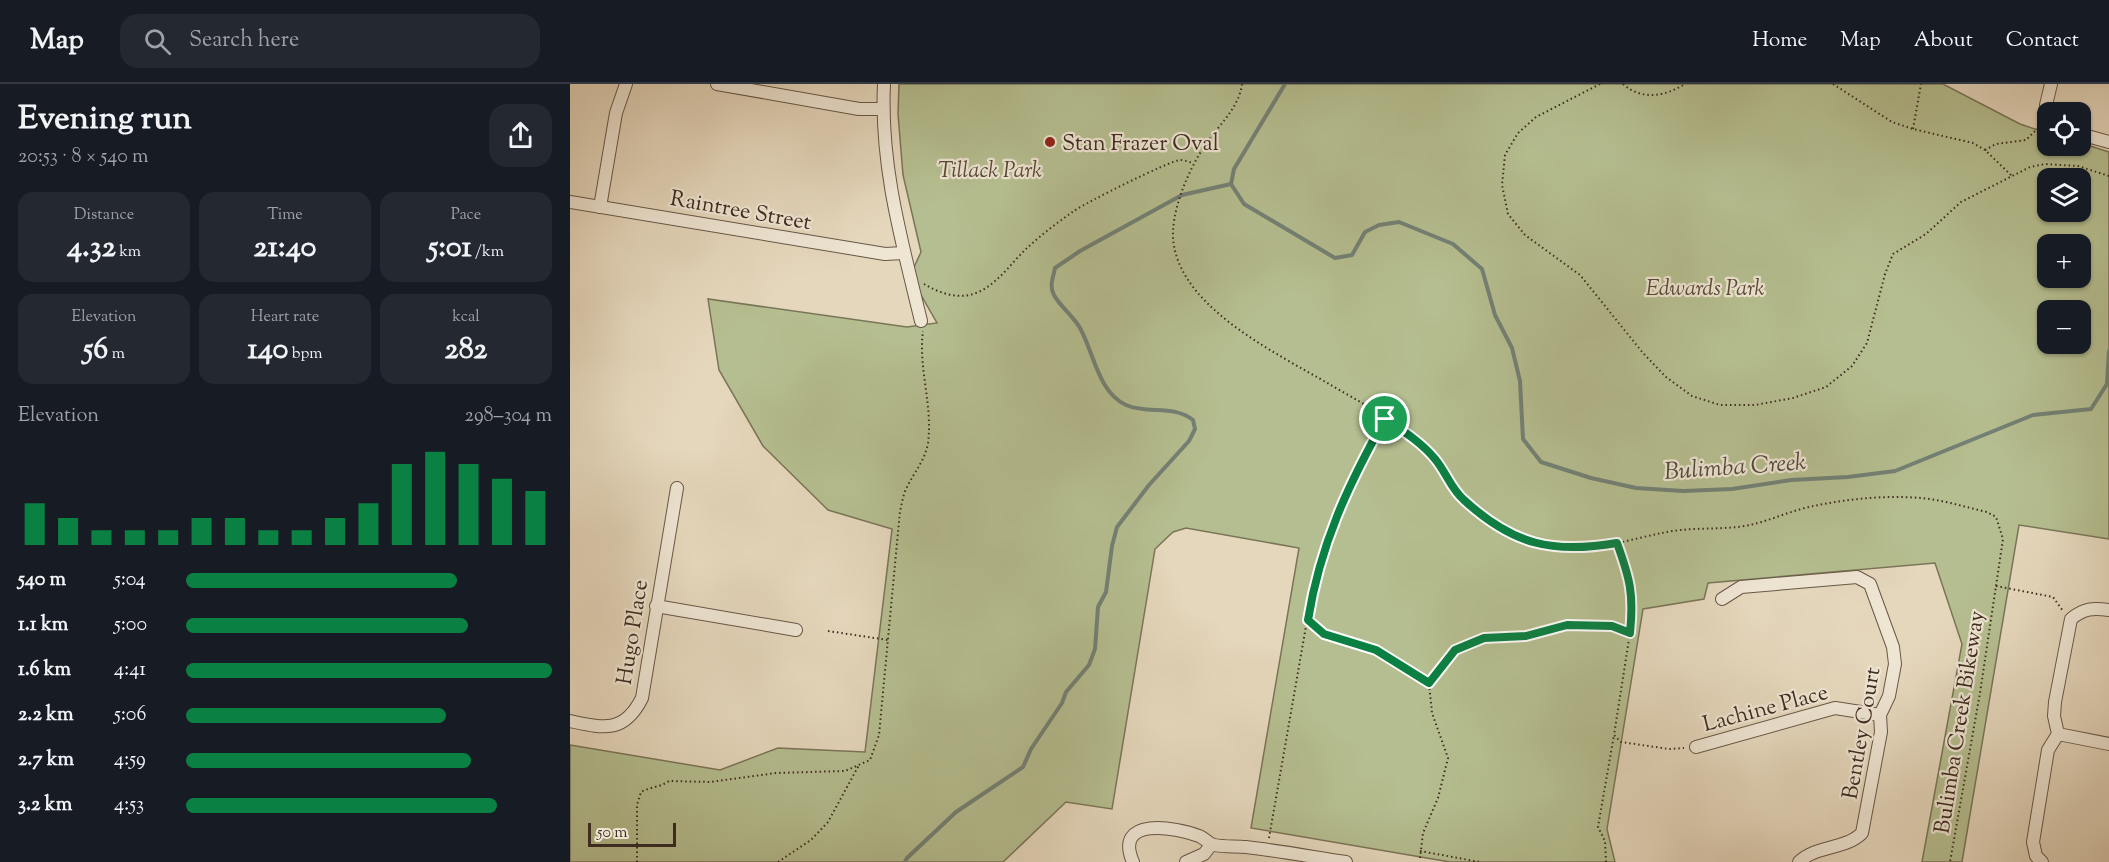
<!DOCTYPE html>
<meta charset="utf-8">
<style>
:root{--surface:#171b24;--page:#242831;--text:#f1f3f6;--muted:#9ea1a6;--line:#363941;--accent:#0b8043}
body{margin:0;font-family:"Sorts Mill Goudy",serif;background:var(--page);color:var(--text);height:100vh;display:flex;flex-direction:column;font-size:22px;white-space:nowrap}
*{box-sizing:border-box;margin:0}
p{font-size:20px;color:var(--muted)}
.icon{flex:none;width:33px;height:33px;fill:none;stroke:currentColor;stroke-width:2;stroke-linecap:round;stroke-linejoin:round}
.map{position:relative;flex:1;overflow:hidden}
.sheet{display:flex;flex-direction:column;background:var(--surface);width:570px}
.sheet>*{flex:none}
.fabs{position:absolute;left:1467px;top:18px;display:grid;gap:12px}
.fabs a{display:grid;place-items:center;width:54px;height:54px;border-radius:12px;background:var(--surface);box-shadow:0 2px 4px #0004;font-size:30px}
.scale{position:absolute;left:18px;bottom:15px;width:88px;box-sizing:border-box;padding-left:6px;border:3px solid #3f2c20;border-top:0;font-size:16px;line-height:21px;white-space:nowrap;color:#3f2c20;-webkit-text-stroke:4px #eee5d3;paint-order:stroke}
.pin{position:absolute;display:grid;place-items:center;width:51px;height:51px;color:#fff;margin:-26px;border:3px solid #fff;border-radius:50%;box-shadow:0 2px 6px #0007}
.round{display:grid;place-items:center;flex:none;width:63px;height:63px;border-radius:18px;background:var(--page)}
.headline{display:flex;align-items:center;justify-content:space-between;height:102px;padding:0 18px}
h1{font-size:33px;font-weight:700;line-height:45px}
.figures{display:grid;grid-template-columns:repeat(3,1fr);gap:9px;height:102px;padding:6px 18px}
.figures div{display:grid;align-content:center;border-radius:15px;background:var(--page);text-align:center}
.figures b{font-size:30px;font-weight:700}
.figures small{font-size:16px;font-weight:400}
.figures p{font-size:16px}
.chart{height:168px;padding:12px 18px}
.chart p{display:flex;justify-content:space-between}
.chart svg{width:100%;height:108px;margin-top:6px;stroke:var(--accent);stroke-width:6}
ul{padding:0 18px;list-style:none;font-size:20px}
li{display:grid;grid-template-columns:96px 72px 1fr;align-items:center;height:45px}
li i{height:15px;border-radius:8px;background:var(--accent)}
header{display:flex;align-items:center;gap:36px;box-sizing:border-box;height:84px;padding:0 30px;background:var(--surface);border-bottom:2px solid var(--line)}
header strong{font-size:28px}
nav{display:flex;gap:33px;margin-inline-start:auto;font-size:21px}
.search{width:420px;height:54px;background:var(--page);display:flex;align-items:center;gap:15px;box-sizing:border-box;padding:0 21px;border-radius:18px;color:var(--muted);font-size:22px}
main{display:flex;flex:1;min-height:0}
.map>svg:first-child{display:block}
.green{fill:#b5be90;stroke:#7a7558;stroke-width:1.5;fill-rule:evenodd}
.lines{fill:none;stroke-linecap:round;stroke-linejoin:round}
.stream{stroke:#738175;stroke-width:4}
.street-casing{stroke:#685747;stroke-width:14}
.path{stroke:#3f2c20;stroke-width:2;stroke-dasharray:1.5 3;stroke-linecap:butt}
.street{stroke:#eee5d3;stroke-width:12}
.route-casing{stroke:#fff;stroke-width:12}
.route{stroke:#0b8043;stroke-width:8}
.poi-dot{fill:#8f2418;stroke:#eee5d3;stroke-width:2}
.labels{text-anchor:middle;stroke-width:4.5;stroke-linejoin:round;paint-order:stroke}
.poi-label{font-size:22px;fill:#3f2c20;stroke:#eee5d3;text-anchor:start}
.park-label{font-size:22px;font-style:italic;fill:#574936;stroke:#eee5d3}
.street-label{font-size:22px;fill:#3f2c20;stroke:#eee5d3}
.water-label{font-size:24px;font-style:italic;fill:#50483c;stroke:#eee5d3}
</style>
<header>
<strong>Map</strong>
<div class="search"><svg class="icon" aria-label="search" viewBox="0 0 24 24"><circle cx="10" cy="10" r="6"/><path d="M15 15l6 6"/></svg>Search here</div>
<nav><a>Home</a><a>Map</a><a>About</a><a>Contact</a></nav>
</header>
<main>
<section class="sheet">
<div class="headline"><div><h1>Evening run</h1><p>20:53 · 8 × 540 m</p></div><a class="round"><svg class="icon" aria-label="share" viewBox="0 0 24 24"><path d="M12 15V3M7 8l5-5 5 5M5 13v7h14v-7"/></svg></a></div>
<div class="figures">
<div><p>Distance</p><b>4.32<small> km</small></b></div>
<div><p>Time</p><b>21:40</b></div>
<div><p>Pace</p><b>5:01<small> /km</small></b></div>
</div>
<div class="figures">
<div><p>Elevation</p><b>56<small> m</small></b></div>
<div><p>Heart rate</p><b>140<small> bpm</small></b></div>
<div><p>kcal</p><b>282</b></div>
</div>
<div class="chart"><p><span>Elevation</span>298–304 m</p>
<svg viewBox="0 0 160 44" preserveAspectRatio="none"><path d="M5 44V27M15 44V33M25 44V38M35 44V38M45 44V38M55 44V33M65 44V33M75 44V38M85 44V38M95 44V33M105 44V27M115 44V11M125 44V6M135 44V11M145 44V17M155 44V22"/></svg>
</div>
<ul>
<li><b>540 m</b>5:04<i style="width:74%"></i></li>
<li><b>1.1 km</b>5:00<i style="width:77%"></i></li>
<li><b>1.6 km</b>4:41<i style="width:100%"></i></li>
<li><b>2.2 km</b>5:06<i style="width:71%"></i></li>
<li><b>2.7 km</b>4:59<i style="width:78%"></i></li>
<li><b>3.2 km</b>4:53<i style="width:85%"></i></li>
</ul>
</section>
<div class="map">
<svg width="1539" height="778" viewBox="0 0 1539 778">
<rect width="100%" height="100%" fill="#e5d7bc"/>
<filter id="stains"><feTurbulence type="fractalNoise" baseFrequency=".00333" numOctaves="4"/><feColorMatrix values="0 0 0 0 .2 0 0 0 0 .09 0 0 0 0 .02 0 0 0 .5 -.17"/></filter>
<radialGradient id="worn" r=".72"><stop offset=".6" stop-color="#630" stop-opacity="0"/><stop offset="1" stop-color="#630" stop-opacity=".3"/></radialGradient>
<path class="green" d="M329 0H1373L1450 40 1477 49 1478 62H1510L1511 59 1539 68V455L1449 441 1392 778H1352L1392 560 1365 479 1138 499 1134 515 1073 525 1037 745 1045 778H880L681 744 729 464 616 444 603 448 585 465 542 725 496 718 433 778H0V661L150 686 208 664 295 668 322 445 258 426 193 362 149 286 138 215 337 243 367 239 340 192 351 168 333 91 328 30ZM1478 94H1510V128H1478ZM1478 160H1510V194H1478ZM1478 226H1510V260H1478Z"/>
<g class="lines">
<g class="stream">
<path d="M715 0 664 85 661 100 674 120 765 174 782 171 795 148 809 141 829 138 883 160 912 185 925 231 942 264 950 297 953 355 971 378 1021 394 1066 404 1113 407 1162 405 1221 396 1278 393 1325 387 1463 331 1521 325 1537 300 1539 267"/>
<path d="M335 778 337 774 386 728 453 683 461 665 492 619 496 608 519 581 525 565 528 523 536 508 542 462 547 443 579 401 619 357 625 345 623 336C603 320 578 331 556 321 528 308 524 269 510 244 503 232 489 221 484 211 479 202 483 194 485 184L510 167 612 111 661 100"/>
</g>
<g class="street-casing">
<g id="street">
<path d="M147 0 289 25H313"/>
<path d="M314 0C310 82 332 158 351 237"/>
<path d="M1478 29 1476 21 1481 0"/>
<path d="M1510 50 1539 58"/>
<path d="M0 118 315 170 334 169"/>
<path d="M30 123 46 29 56 0"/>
<path d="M1152 515 1171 503 1287 493 1300 500 1323 563 1325 580 1319 612 1310 631 1311 648 1292 749C1275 766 1246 761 1229 778"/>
<path d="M86 522 226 546"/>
<path d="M0 637C33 644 54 650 72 614L107 404"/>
<path d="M1488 650 1539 660"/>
<path d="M1126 663 1265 624 1310 631"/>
<path d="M563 778C543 732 606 743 629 752 635 754 638 760 644 761 654 763 666 762 676 763 710 767 743 773 776 778"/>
<path d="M616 778 634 770 641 761"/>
<path d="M1472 778 1466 772 1463 758 1478 666 1488 650 1484 632 1485 618 1501 535C1514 524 1523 524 1539 526"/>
</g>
</g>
<g class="path">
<path d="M672 0C669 23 651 39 638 57 620 82 598 130 604 162 615 226 708 270 759 300 788 317 829 338 853 362 869 378 877 399 893 415 914 436 946 455 975 462 1015 472 1058 455 1097 448 1123 443 1149 446 1175 442 1197 438 1217 428 1239 423 1275 415 1314 411 1351 414 1373 416 1395 423 1417 428L1426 433 1433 455 1410 609 1380 778"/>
<path d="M1030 0 966 33 948 49 935 71 932 101 938 130 955 151 1010 191 1073 269 1096 293 1122 312 1150 321H1185L1223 314 1256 303 1282 282 1297 259 1315 190 1323 170 1356 150 1391 118 1460 83 1475 80 1508 82 1539 92"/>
<path d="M1053 0C1072 17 1096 12 1115 0"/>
<path d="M1263 0 1322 38 1343 45 1403 59 1415 66 1442 92"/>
<path d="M1343 45 1351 0"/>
<path d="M1415 66 1426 60 1456 56 1473 39"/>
<path d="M354 200C369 209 388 216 406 209 427 201 441 179 457 164 471 151 488 138 504 127 515 119 599 77 610 76 615 76 619 78 623 79"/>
<path d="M1426 502 1483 513 1493 527"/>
<path d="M737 536 755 550 806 566 859 599"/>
<path d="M258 547 318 556"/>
<path d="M1060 549 1044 651 1051 658 1099 665 1114 664"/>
<path d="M699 754 739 525 755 459 787 384 815 335"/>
<path d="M850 767 910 778"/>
<path d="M850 774 853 749 868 714 878 674 862 629 859 599 885 566 914 554 956 552 997 541 1042 542 1060 549C1064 510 1060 495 1047 459"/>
<path d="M67 778V721L71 708C80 703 91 703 99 697L140 698 206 689 275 687 300 676 309 651 330 427C332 420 333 411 336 405 344 388 355 377 358 359 363 321 348 284 353 247"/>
<path d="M208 778 241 756 258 738 289 681"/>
<path d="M1036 778 1035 757 1028 743 1044 651"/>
</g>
<use href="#street" class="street"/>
</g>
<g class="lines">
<g class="route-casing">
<path id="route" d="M815 335C833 347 851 358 865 375 876 388 881 405 894 416 943 461 983 470 1047 459 1060 495 1064 510 1060 549L1042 542 997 541 956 552 914 554 885 566 859 599 806 566 754 550 738 536C750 461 778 401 815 335Z"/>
</g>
<use href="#route" class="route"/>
</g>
<circle class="poi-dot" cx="480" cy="58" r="6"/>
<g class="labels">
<g class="poi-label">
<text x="492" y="66">Stan Frazer Oval</text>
</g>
<g class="park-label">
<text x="420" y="93">Tillack Park</text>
<text x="1135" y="211">Edwards Park</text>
</g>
<g class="street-label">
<text transform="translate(171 125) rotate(10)" y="8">Raintree Street</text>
<text transform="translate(61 548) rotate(-81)" y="8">Hugo Place</text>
<text transform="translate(1195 623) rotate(-15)" y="8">Lachine Place</text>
<text transform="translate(1388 638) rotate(-81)" y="8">Bulimba Creek Bikeway</text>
<text transform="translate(1290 649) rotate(-80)" y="8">Bentley Court</text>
</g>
<g class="water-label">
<text transform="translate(1165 382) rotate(-4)" y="8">Bulimba Creek</text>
</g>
</g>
<rect width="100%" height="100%" filter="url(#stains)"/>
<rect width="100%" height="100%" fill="url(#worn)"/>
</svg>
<div class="fabs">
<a><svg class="icon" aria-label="locate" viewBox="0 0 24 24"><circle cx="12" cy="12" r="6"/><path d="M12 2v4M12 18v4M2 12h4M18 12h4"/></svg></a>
<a><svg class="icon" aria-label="layers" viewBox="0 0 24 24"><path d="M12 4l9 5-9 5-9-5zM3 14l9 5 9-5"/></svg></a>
<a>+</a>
<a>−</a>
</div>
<div class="scale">50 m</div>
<div class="pin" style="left:815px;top:335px;background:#1e9e55"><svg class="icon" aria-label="arrive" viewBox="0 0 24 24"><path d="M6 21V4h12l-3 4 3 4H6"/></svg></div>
</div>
</main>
